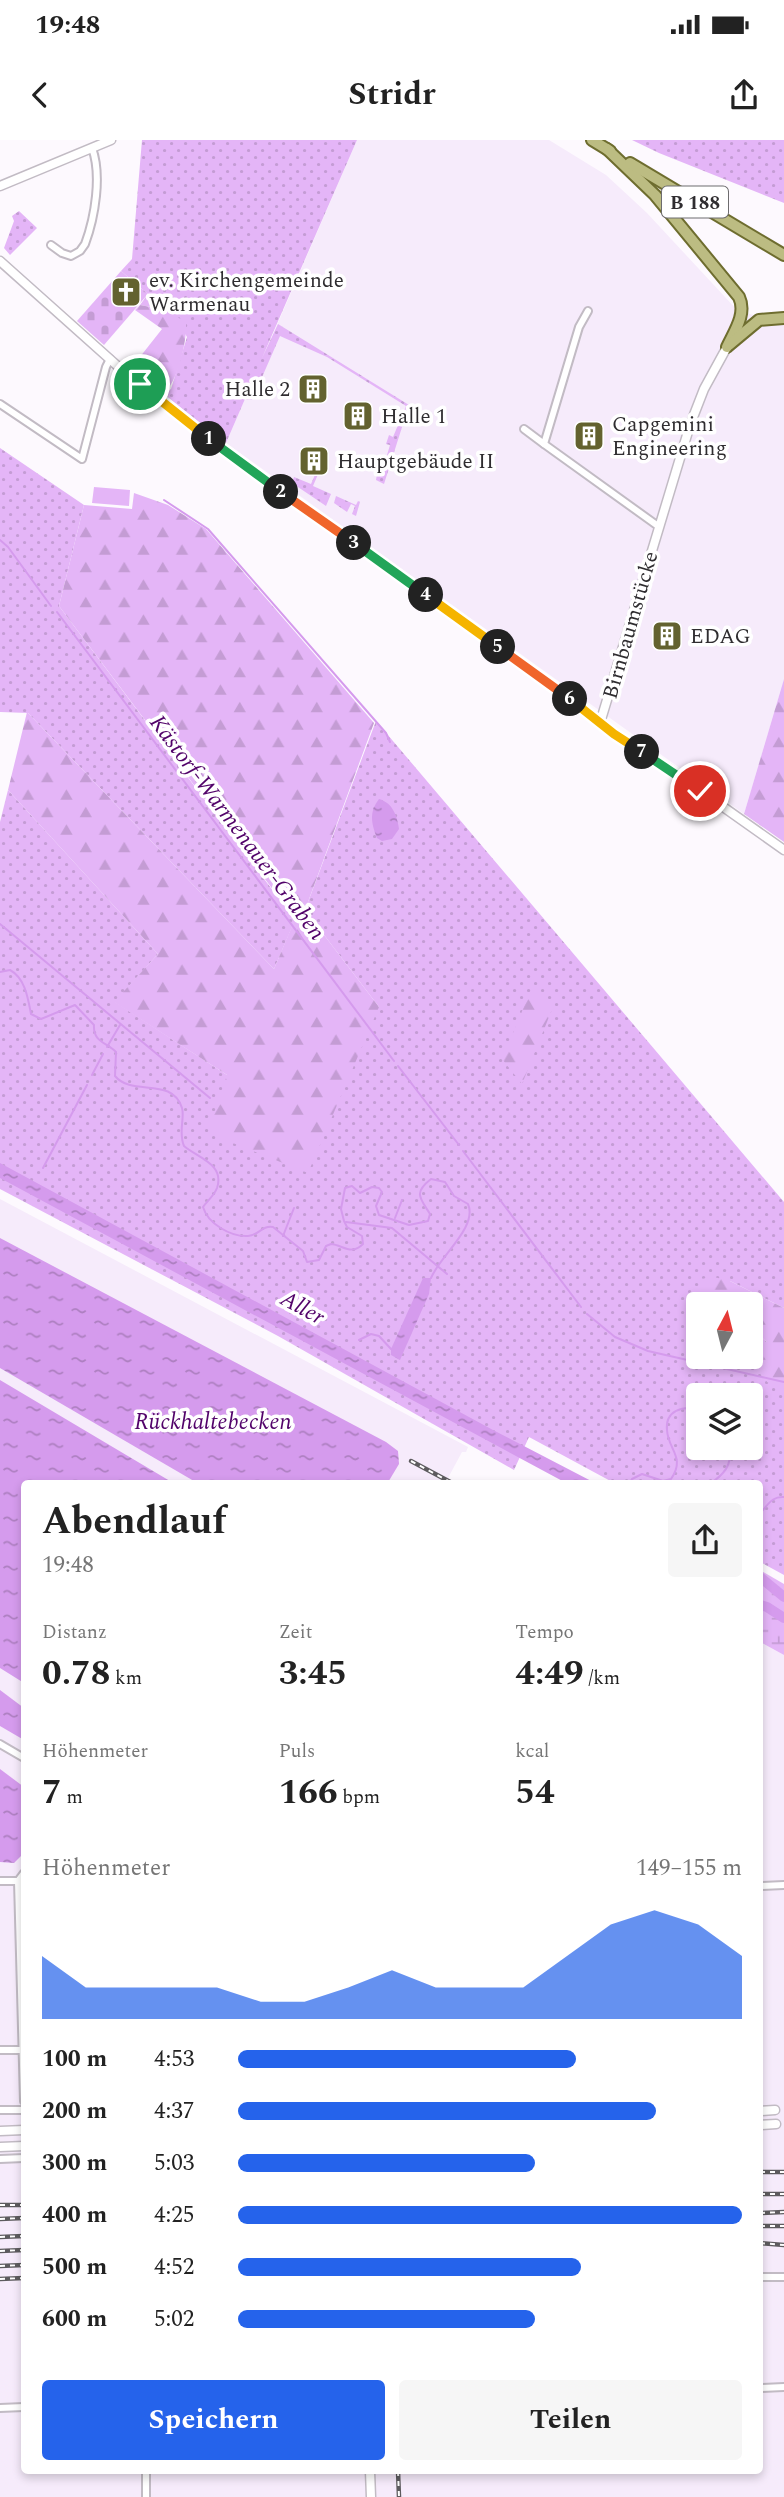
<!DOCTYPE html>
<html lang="de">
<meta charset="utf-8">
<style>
:root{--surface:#fff;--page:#f6f6f6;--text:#222;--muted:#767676;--accent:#2563eb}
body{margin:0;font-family:Spectral,serif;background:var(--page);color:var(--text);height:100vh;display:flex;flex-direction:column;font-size:26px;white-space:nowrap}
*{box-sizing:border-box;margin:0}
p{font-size:23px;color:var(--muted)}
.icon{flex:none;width:38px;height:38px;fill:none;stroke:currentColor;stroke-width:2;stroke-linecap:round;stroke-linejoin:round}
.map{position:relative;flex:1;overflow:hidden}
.side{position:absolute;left:21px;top:1340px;width:742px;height:994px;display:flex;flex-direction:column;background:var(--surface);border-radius:7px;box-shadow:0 4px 10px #0003}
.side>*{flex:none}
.needle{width:46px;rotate:7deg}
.buttons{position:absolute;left:686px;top:1152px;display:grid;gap:14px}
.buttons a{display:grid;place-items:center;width:77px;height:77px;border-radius:7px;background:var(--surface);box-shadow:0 4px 10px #0003;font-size:35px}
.pin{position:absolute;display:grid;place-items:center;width:60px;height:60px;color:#fff;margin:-30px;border:4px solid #fff;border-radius:50%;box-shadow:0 2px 7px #0007}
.km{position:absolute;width:35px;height:35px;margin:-18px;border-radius:50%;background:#222;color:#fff;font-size:19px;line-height:35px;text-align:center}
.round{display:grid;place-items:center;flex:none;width:74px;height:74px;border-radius:7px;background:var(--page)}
.overview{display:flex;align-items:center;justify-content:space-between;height:119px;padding:0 21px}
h1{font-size:38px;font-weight:700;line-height:52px}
.stats{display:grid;grid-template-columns:repeat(3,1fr);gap:10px;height:119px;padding:7px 21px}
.stats div{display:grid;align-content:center}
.stats b{font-size:35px;font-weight:700}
.stats small{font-size:19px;font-weight:400}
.stats p{font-size:19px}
.chart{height:196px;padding:14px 21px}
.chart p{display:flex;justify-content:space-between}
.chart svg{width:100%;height:126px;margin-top:7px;fill:var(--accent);opacity:.7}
.button{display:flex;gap:14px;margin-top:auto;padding:14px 21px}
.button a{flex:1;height:80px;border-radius:7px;background:var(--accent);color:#fff;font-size:28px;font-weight:700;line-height:80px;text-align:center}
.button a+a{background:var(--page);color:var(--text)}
ul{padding:0 21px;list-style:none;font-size:23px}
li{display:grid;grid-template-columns:112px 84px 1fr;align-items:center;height:52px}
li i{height:18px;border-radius:9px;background:var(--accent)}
.status{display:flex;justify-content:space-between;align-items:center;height:49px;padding:0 35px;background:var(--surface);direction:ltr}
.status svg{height:19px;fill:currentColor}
header{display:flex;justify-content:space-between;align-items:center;height:91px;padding:0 21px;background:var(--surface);font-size:32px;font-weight:700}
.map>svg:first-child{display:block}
.built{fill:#f6ebfb}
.grass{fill:url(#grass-dots);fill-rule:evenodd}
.forest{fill:url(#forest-firs)}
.wetland{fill:url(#wetland-marsh)}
.cemetery{fill:url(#cemetery-stones)}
.garden{fill:#e4b5f7}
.water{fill:url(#water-ripples)}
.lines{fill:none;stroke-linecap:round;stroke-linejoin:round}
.stream{stroke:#d59bed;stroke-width:2}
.river{stroke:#d59bed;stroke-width:10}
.minor-casing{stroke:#c2bbc4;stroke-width:10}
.tertiary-casing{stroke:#c2bbc4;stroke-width:11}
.primary-casing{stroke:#6e6d2f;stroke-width:14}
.minor{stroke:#fff;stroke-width:6}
.tertiary{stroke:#fff;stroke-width:8}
.primary{stroke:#bcbc82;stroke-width:10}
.rail-casing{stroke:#5d5b5e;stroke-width:4.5}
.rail{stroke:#fff;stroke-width:2;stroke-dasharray:5;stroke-linecap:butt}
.split-1-casing{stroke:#fff;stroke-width:14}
.split-2-casing{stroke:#fff;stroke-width:14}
.split-3-casing{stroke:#fff;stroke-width:14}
.split-4-casing{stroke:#fff;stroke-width:14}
.split-5-casing{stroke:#fff;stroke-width:14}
.split-6-casing{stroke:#fff;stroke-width:14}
.split-7-casing{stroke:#fff;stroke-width:14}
.split-8-casing{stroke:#fff;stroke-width:14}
.split-1{stroke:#f5b400;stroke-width:9}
.split-2{stroke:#22a559;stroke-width:9}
.split-3{stroke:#f0652b;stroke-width:9}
.split-4{stroke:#22a559;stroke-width:9}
.split-5{stroke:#f5b400;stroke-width:9}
.split-6{stroke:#f0652b;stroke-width:9}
.split-7{stroke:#f5b400;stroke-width:9}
.split-8{stroke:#22a559;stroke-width:9}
.labels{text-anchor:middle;stroke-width:7;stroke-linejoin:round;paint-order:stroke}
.shield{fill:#fff;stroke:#6d6c6e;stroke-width:2}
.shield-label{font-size:19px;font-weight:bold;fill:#2f2d30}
.poi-label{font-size:21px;fill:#2f2d30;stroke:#fff;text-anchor:start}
.street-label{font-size:21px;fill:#2f2d30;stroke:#fff}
.water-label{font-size:23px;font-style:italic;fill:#52036a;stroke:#fff}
</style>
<div class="status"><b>19:48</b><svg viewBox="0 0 49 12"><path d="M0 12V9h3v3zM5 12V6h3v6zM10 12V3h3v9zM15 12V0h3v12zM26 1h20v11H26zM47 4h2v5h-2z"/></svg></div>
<header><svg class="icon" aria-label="back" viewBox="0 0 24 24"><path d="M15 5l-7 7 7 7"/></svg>Stridr<svg class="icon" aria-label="share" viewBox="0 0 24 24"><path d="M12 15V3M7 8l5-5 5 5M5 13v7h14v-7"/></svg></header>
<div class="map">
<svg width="784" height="2357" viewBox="0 0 784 2357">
<defs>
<pattern id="grass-dots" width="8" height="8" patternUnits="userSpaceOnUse" patternTransform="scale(1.75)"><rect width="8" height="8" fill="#e4b5f7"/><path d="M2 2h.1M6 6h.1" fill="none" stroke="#c49cd4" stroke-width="1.8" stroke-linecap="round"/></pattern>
<pattern id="forest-firs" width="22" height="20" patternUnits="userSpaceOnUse" patternTransform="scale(1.75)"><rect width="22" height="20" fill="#e4b5f7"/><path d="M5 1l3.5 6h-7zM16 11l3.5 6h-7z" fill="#c49cd4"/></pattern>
<pattern id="wetland-marsh" width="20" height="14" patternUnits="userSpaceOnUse" patternTransform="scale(1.75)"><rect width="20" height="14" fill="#e4b5f7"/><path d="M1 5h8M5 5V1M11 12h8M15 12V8" fill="none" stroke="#c49cd4"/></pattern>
<pattern id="cemetery-stones" width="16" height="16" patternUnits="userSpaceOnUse" patternTransform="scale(1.75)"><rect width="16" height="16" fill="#e4b5f7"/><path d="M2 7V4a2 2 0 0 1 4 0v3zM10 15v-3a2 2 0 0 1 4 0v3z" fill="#c49cd4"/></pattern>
<pattern id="water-ripples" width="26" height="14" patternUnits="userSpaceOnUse" patternTransform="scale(1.75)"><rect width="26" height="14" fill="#d59bed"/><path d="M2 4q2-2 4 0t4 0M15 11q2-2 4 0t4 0" fill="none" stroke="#ad7fc0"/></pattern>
</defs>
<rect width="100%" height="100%" fill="#fdf9fe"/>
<g class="built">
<path d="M357 0H549L606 35 647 73 738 171 784 183V539L744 674 226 303Z"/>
<path d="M0 1059 468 1307 466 1312H462L448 1338 459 1344H24V2331H760V1502L784 1515V2357H0Z"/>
</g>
<g class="grass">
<path d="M142 0H357L262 218 278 184 409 265 384 344 376 340 377 334 381 335 390 305 386 304 389 295 393 297 406 266 327 217 280 196 252 260 245 259 226 303 163 254 171 249 187 197 171 171 140 165 148 154 121 131 132 119Z"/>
<path d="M632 0H784V63L659 13Z"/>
<path d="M19 71 37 88 10 115 4 108 14 81 12 76Z"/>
<path d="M0 308 84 365 59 466 295 780 274 829 28 573 0 572Z"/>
<path d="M320 323 322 325 313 346 331 354 326 366 292 343 294 337 311 344Z"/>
<path d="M336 356 356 365 358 361 360 362 356 376 352 374 355 366 351 364 347 372 334 363Z"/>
<path d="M376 581 784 1062V1168L730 1141 702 1155 716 1164H698V1216H751V1188L767 1202 784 1246V1435L760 1422V1344H616L529 1297 514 1330 278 1196 0 1049V682L8 650 158 814 115 862 227 935 379 867 305 770ZM698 1255H751V1307H698Z"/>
</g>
<g class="forest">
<path d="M140 165 171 171 186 184C187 202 177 244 163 254L132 227 162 189 135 170Z"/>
<path d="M134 353 168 365 206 389 374 583 305 770 379 867 308 1033 208 993 227 935 114 862 158 814 8 650 27 572 274 829 295 779 59 466 84 365 132 369Z"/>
<path d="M784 539V702L744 674Z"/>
<path d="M531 850 553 867 522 944 502 919Z"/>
<path d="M714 1137 730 1141 784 1168V1247L767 1242 762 1225 767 1202 751 1188V1164C734 1164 691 1167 701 1139Z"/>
</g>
<path class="wetland" d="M760 1430 784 1444V1515L760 1502Z"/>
<path class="cemetery" d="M121 131 148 154 104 205 77 181Z"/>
<path class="garden" d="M94 347 130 350 129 366 92 363Z"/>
<g class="water">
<path d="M379 659C393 663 397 676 399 689L392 699 382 701 377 698C371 683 369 672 379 659Z"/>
<path d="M0 1023 493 1290 597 1344H568L0 1038Z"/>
<path d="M0 1098 386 1302 398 1311 399 1324 387 1344H199L0 1228Z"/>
<path d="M423 1138H431L429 1154 400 1220 391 1215V1209Z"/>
<path d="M0 1240 175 1344H24V1543L0 1528Z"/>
<path d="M0 1550 24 1568V1600L0 1586Z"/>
<path d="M0 1629 24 1647V1713L14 1723 0 1722Z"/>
</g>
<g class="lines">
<g class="stream">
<path d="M164 360 208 389 386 593 390 602"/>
<path d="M0 400 8 407 51 466"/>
<path d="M57 472 394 921"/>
<path d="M0 784 210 958"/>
<path d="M0 832 10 830C25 838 28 858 31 874L41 879 75 865 94 885C93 902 106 902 116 912L115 936C132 957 172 936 182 968 185 978 178 992 184 1006 198 1018 225 1024 217 1048 214 1056 207 1061 203 1067 208 1084 231 1097 248 1096 258 1096 262 1085 273 1087L303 1111 307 1122 319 1120 326 1106 331 1104C343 1105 351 1116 363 1104L362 1096 347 1087 344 1081 341 1069 345 1048 352 1046 360 1053 372 1047 379 1048 382 1052 376 1066 379 1075 409 1085 428 1081 430 1074C420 1058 413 1053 431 1039L445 1042 454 1056 468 1064C478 1087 440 1116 431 1138"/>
<path d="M107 907 120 885"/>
<path d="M398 926 459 1005"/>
<path d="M92 935 103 914"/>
<path d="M463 1011 581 1167"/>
<path d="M43 1028 87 945"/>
<path d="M395 1078 402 1060"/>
<path d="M346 1082 392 1088 447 1134"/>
<path d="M283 1096 294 1068"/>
<path d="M587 1174 615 1197 648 1211 784 1242"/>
<path d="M359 1200 371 1194 379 1196 391 1209"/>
<path d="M629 1344 632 1339 642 1334 663 1341 671 1339C686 1317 668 1310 667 1290 665 1270 683 1266 698 1269"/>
<path d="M710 1344C724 1334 732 1326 730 1307"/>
<path d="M760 1373C768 1366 771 1356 784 1357"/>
</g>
<g class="river">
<path d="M760 1437 784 1457"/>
<path d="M760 1465 767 1467 784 1478"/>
</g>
<g class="minor-casing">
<g id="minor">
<path d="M51 105 62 113 71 116 80 111 85 104C95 77 102 35 92 8"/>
<path d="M588 171 579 187 544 304 658 386"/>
<path d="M0 264 82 319 106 227 110 219"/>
<path d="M524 289 544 304"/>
<path d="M0 1604 24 1618"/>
<path d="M0 1741H18L24 1733"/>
<path d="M18 1741 24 1961"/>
<path d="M760 1746 784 1745"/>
<path d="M0 1910H23"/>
<path d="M0 1970H24"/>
<path d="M0 2019 24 2018"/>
<path d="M760 2137H784"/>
<path d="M760 2248 784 2247"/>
<path d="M0 2268 24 2267"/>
<path d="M146 2331V2357"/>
</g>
</g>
<g class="tertiary-casing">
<g id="tertiary">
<path d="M0 46 111 0"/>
<path d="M0 121 122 230 232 317 533 531 614 594 671 630 784 710"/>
<path d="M600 583 690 285 704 249 727 207"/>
<path d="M760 1971 775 1970"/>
<path d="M760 1985 776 1984"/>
<path d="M0 1991 24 1990"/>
<path d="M0 2007 24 2006"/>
<path d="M370 2331 371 2357"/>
</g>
</g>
<g class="primary-casing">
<g id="primary">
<path d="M592 0 610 11"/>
<path d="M607 9 655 55 739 157C747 174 734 192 727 207"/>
<path d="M630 23 784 115"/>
<path d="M729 205 759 180 784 178"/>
</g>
</g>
<use href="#minor" class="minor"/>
<use href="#tertiary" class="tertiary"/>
<use href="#primary" class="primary"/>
<g class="rail-casing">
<g id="rail">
<path d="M411 1321 454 1344"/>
<path d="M760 2032H784"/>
<path d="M760 2054H784"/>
<path d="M0 2065H24"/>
<path d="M760 2073 784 2072"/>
<path d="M0 2079 24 2078"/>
<path d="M760 2086H784"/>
<path d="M0 2097 24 2096"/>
<path d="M760 2103 784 2105"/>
<path d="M0 2111 24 2110"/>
<path d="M0 2126 24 2125"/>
<path d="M0 2139 24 2138"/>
<path d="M398 2331 399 2357"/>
</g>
</g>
<use href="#rail" class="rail"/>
</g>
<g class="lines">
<g class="split-1-casing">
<path id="split-1" d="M140 244 209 299"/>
</g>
<g class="split-2-casing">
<path id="split-2" d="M209 299 281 352"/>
</g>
<g class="split-3-casing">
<path id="split-3" d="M281 352 354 403"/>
</g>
<g class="split-4-casing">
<path id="split-4" d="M354 403 426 455"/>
</g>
<g class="split-5-casing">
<path id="split-5" d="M426 455 498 507"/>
</g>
<g class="split-6-casing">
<path id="split-6" d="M498 507 570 559"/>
</g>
<g class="split-7-casing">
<path id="split-7" d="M570 559 614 594 642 612"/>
</g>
<g class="split-8-casing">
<path id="split-8" d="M642 612 700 651"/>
</g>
<use href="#split-1" class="split-1"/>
<use href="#split-2" class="split-2"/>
<use href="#split-3" class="split-3"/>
<use href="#split-4" class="split-4"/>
<use href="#split-5" class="split-5"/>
<use href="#split-6" class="split-6"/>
<use href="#split-7" class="split-7"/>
<use href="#split-8" class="split-8"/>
</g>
<defs>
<g id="church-square" transform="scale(1.575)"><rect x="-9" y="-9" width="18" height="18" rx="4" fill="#63622f" stroke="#fff"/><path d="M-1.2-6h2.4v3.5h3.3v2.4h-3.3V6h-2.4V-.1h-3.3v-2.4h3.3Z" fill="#fff"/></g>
<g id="building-square" transform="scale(1.575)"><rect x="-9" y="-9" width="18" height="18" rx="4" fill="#63622f" stroke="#fff"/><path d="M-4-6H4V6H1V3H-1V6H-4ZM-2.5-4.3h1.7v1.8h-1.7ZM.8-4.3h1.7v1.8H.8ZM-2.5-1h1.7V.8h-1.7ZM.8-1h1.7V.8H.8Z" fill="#fff"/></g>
</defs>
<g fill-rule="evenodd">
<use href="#church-square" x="126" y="152"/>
<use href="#building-square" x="313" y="249"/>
<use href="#building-square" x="358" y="276"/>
<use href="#building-square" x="589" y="296"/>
<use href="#building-square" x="314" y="321"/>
<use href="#building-square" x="667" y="496"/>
</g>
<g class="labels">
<rect class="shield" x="662" y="46.5" width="66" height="31" rx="5"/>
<g class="shield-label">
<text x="695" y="69">B 188</text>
</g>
<g class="poi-label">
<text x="149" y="147">ev. Kirchengemeinde<tspan x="149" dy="24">Warmenau</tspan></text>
<text x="290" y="256" text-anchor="end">Halle 2</text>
<text x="381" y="283">Halle 1</text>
<text x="612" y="291">Capgemini<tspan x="612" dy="24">Engineering</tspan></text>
<text x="337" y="328">Hauptgebäude II</text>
<text x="690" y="503">EDAG</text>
</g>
<g class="street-label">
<text transform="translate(630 485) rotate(-74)" y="7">Birnbaumstücke</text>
</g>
<g class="water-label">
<text transform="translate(238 687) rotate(53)" y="8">Kästorf-Warmenauer-Graben</text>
<text transform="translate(303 1167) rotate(29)" y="8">Aller</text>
<text x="213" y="1289">Rückhaltebecken</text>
</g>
</g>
</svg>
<div class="buttons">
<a><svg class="needle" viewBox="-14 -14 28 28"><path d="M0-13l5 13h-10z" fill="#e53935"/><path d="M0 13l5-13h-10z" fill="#767676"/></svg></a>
<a><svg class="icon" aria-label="layers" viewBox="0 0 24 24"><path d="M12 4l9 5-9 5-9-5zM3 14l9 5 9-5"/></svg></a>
</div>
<div class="pin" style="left:140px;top:244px;background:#1e9e55"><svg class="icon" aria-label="arrive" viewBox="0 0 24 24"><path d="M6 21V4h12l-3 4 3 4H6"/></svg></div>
<div class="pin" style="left:700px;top:651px;background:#d93025"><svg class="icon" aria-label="check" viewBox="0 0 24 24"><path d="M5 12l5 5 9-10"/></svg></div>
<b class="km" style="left:209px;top:299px">1</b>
<b class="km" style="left:281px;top:352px">2</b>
<b class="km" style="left:354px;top:403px">3</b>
<b class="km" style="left:426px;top:455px">4</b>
<b class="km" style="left:498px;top:507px">5</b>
<b class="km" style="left:570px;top:559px">6</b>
<b class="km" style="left:642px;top:612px">7</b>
<section class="side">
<div class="overview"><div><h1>Abendlauf</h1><p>19:48</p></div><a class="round"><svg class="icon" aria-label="share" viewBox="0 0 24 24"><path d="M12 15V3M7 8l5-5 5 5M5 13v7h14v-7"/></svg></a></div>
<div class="stats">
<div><p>Distanz</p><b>0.78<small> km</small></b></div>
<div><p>Zeit</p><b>3:45</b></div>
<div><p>Tempo</p><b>4:49<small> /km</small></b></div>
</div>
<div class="stats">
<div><p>Höhenmeter</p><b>7<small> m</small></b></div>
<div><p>Puls</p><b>166<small> bpm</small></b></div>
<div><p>kcal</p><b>54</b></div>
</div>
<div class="chart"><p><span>Höhenmeter</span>149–155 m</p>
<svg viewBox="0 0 160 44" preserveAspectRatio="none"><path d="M0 44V22L10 33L20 33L30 33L40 33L50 38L60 38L70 33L80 27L90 33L100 33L110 33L120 22L130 11L140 6L150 11L160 22V44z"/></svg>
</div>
<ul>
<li><b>100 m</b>4:53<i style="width:67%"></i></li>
<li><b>200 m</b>4:37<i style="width:83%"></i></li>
<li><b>300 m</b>5:03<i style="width:59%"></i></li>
<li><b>400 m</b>4:25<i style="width:100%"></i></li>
<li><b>500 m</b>4:52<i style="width:68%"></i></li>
<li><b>600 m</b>5:02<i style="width:59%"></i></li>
</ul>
<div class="button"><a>Speichern</a><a>Teilen</a></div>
</section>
</div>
